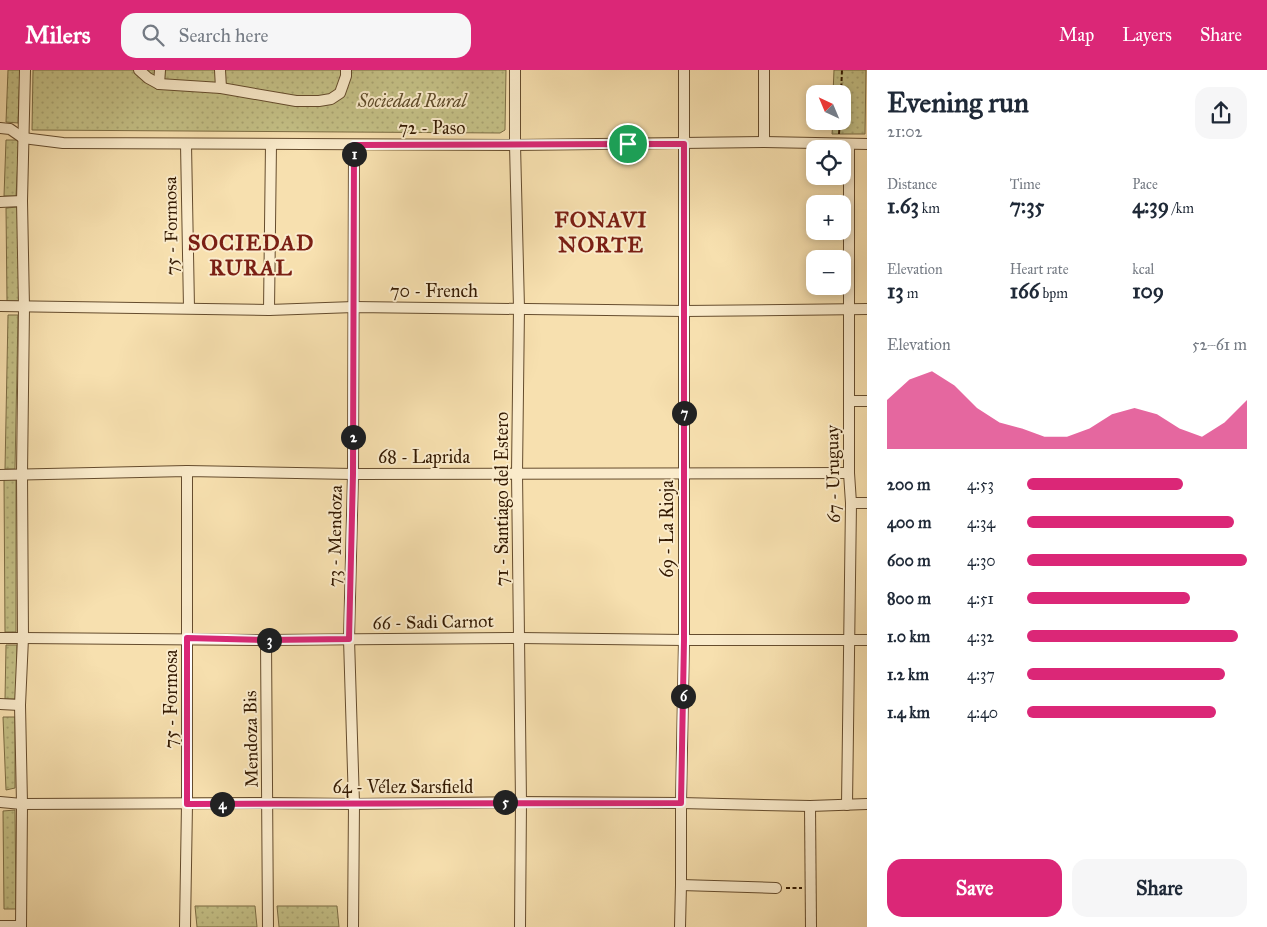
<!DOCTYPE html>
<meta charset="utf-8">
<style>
:root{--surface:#fff;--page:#f6f6f7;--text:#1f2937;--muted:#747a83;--accent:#db2777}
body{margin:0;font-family:"IM FELL Great Primer",serif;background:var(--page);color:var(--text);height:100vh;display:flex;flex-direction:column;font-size:19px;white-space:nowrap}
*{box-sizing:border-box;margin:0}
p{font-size:16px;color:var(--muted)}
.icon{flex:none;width:28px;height:28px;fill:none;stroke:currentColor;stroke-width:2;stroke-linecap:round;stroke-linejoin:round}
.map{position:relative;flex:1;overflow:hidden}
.panel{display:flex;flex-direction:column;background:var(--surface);width:400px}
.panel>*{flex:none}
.needle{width:32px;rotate:316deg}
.buttons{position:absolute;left:806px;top:15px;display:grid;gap:10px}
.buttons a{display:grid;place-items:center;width:45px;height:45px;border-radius:10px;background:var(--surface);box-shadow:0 2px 8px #0003;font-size:25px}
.pin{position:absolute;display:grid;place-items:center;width:42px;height:42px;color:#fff;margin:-21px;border:2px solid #fff;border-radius:50%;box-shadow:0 1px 5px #0007}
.km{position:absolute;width:25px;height:25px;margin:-12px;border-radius:50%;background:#222;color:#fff;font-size:14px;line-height:25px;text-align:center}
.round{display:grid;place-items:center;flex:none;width:52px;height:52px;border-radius:15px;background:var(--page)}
.head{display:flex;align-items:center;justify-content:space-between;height:85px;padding:0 20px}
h1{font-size:28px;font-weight:700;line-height:38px}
.metrics{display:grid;grid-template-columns:repeat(3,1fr);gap:8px;height:85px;padding:5px 20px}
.metrics div{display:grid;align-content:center}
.metrics b{font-size:21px;font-weight:700}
.metrics small{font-size:14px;font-weight:400}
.metrics p{font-size:14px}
.chart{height:140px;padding:10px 20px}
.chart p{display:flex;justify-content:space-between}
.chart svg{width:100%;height:90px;margin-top:5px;fill:var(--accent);opacity:.7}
.cta{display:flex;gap:10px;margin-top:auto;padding:10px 20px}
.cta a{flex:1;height:58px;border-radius:15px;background:var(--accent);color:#fff;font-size:20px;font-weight:700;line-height:58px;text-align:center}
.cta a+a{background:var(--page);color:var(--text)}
ul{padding:0 20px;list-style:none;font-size:16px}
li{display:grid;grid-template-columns:80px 60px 1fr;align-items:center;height:38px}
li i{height:12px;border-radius:6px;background:var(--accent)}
header{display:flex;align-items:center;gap:30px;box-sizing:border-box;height:70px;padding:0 25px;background:var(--accent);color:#fff}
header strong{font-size:24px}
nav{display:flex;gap:28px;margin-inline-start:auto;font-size:18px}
.search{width:350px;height:45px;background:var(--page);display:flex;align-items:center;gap:12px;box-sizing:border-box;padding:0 18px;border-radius:15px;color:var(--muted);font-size:19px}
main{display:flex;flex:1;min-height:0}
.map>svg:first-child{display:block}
.grass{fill:url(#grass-dots);stroke:#7c6d44}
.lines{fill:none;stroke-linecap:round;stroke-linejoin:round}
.minor-casing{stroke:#654c2d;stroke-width:12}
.path{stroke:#341a02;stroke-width:2;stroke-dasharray:4 2.5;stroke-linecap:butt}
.minor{stroke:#faebcb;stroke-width:10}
.route-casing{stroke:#fff;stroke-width:10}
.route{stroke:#db2777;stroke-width:6}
.labels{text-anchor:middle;stroke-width:4;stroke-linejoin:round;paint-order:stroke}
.park-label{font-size:18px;font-style:italic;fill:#5f4c2a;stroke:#faebcb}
.street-label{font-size:18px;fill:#341a02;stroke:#faebcb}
.district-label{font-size:22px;font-weight:bold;letter-spacing:1px;fill:#7a1f14;stroke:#faebcb}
</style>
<header>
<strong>Milers</strong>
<div class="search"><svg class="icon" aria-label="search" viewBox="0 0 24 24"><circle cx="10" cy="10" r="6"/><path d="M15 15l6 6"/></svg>Search here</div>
<nav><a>Map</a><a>Layers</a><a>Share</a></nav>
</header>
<main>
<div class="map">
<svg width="867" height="857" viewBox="0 0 867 857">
<defs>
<pattern id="grass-dots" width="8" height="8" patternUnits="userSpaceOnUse" patternTransform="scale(1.25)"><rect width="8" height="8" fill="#c4c086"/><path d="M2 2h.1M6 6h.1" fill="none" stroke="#a9a472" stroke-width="1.8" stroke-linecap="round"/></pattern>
</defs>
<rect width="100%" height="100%" fill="#f7e0af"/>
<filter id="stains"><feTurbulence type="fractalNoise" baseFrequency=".004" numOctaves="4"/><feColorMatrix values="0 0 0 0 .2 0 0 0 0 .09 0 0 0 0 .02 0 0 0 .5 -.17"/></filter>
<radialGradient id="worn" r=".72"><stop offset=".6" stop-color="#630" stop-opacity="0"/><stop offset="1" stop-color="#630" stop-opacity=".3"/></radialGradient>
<g class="grass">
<path d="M8 0H20L18 53 6 52Z"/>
<path d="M33 0H506L505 60 500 63 32 60Z"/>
<path d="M834 0H866L865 64H832L833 51H842V24H833Z"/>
<path d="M6 70H19L16 126H4Z"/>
<path d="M18 137 19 231H7L6 138Z"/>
<path d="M8 245H18L15 399H5Z"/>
<path d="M4 408H16V562H5Z"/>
<path d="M6 575H17L16 629H5Z"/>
<path d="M3 647H15V718L6 720Z"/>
<path d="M15 740 16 839H4L3 741Z"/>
<path d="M195 836H255L257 857H197Z"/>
<path d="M277 836H337L339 857H279Z"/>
</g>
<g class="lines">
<g class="minor-casing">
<g id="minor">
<path d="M139 0 148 8 159 14 221 18 296 31H319L331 29 340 23 346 6V0"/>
<path d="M220 0 221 18"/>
<path d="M515 0V75L519 238 517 403 521 732 520 857"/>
<path d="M159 14 160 0"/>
<path d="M0 58 10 59 23 68 63 73 515 75 764 72 867 74"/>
<path d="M764 72V0"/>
<path d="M186 74 189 238"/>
<path d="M0 132 22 131"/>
<path d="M0 236 269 240 354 237 684 241 867 239"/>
<path d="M269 240 271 74"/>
<path d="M849 331H867"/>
<path d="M0 405 187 401 353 404 849 403"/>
<path d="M851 433H867"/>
<path d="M0 568H23L266 570 520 568 684 570H867"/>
<path d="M266 570 268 857"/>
<path d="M0 634 20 635"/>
<path d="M0 732 22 734 268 733 354 734 521 732 681 733 810 736 867 734"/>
<path d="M847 735 851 433 849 403V74"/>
<path d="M810 736 811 857"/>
<path d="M681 815 776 818"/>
<path d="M0 856H21"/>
<path d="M21 857 22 734 20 635 23 568 22 404 24 237 22 131 25 0"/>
<path d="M185 857 187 734V401"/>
<path d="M353 857 354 734 349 569 353 404 354 75"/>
<path d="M680 857 681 815V733L684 570V0"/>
</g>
</g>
<g class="path">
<path d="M841 24 842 0"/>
<path d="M839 64 840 51"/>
<path d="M786 818H802"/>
</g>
<use href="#minor" class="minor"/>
</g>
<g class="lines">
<g class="route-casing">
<path id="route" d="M628 74H684V570L681 733 187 734V568L266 570 349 569 353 404 354 75Z"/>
</g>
<use href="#route" class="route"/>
</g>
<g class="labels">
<g class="park-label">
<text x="412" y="37">Sociedad Rural</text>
</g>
<g class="street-label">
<text x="432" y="64">72 - Paso</text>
<text transform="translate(171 156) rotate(-91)" y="6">75 - Formosa</text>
<text x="434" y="227">70 - French</text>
<text x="424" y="393">68 - Laprida</text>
<text transform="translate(833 404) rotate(-91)" y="6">67 - Uruguay</text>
<text transform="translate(502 429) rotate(-90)" y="6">71 - Santiago del Estero</text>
<text transform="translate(667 459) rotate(-90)" y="6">69 - La Rioja</text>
<text transform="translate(335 466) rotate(-89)" y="6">73 - Mendoza</text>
<text transform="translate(433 552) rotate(-1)" y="6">66 - Sadi Carnot</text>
<text transform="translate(171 629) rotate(-90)" y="6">75 - Formosa</text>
<text transform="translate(251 669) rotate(-91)" y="6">Mendoza Bis</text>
<text x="403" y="723">64 - Vélez Sarsfield</text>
</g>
<g class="district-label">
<text x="601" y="157">FONAVI<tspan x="601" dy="25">NORTE</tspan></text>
<text x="251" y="180">SOCIEDAD<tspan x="251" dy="25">RURAL</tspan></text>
</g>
</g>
<rect width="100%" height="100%" filter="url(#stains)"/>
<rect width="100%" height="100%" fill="url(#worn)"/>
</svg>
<div class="buttons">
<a><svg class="needle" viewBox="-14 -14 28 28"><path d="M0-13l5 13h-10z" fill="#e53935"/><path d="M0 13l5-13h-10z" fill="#747a83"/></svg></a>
<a><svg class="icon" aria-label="locate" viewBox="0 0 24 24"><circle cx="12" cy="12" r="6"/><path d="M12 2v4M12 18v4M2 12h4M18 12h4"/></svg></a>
<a>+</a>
<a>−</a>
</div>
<div class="pin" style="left:628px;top:74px;background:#1e9e55"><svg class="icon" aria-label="arrive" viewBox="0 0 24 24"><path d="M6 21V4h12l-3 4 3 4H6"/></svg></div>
<b class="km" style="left:354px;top:84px">1</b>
<b class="km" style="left:353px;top:367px">2</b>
<b class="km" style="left:269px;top:570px">3</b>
<b class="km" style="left:222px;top:734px">4</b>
<b class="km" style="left:505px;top:732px">5</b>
<b class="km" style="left:683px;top:626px">6</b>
<b class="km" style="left:684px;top:343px">7</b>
</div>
<section class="panel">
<div class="head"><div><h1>Evening run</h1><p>21:02</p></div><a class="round"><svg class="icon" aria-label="share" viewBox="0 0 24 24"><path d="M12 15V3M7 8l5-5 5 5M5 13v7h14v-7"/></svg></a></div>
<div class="metrics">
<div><p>Distance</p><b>1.63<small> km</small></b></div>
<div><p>Time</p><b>7:35</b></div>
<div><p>Pace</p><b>4:39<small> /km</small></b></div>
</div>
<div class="metrics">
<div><p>Elevation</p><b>13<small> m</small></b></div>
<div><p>Heart rate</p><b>166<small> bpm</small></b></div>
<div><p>kcal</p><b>109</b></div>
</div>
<div class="chart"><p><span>Elevation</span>52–61 m</p>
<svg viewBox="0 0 160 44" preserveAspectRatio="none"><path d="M0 44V20L10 10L20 6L30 13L40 24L50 31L60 34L70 38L80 38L90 34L100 27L110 24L120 27L130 34L140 38L150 31L160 20V44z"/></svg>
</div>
<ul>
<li><b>200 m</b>4:53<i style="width:71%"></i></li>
<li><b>400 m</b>4:34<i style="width:94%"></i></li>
<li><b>600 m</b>4:30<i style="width:100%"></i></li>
<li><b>800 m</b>4:51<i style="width:74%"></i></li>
<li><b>1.0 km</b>4:32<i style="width:96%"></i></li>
<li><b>1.2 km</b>4:37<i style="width:90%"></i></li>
<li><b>1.4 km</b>4:40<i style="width:86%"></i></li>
</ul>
<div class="cta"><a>Save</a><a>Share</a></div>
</section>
</main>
